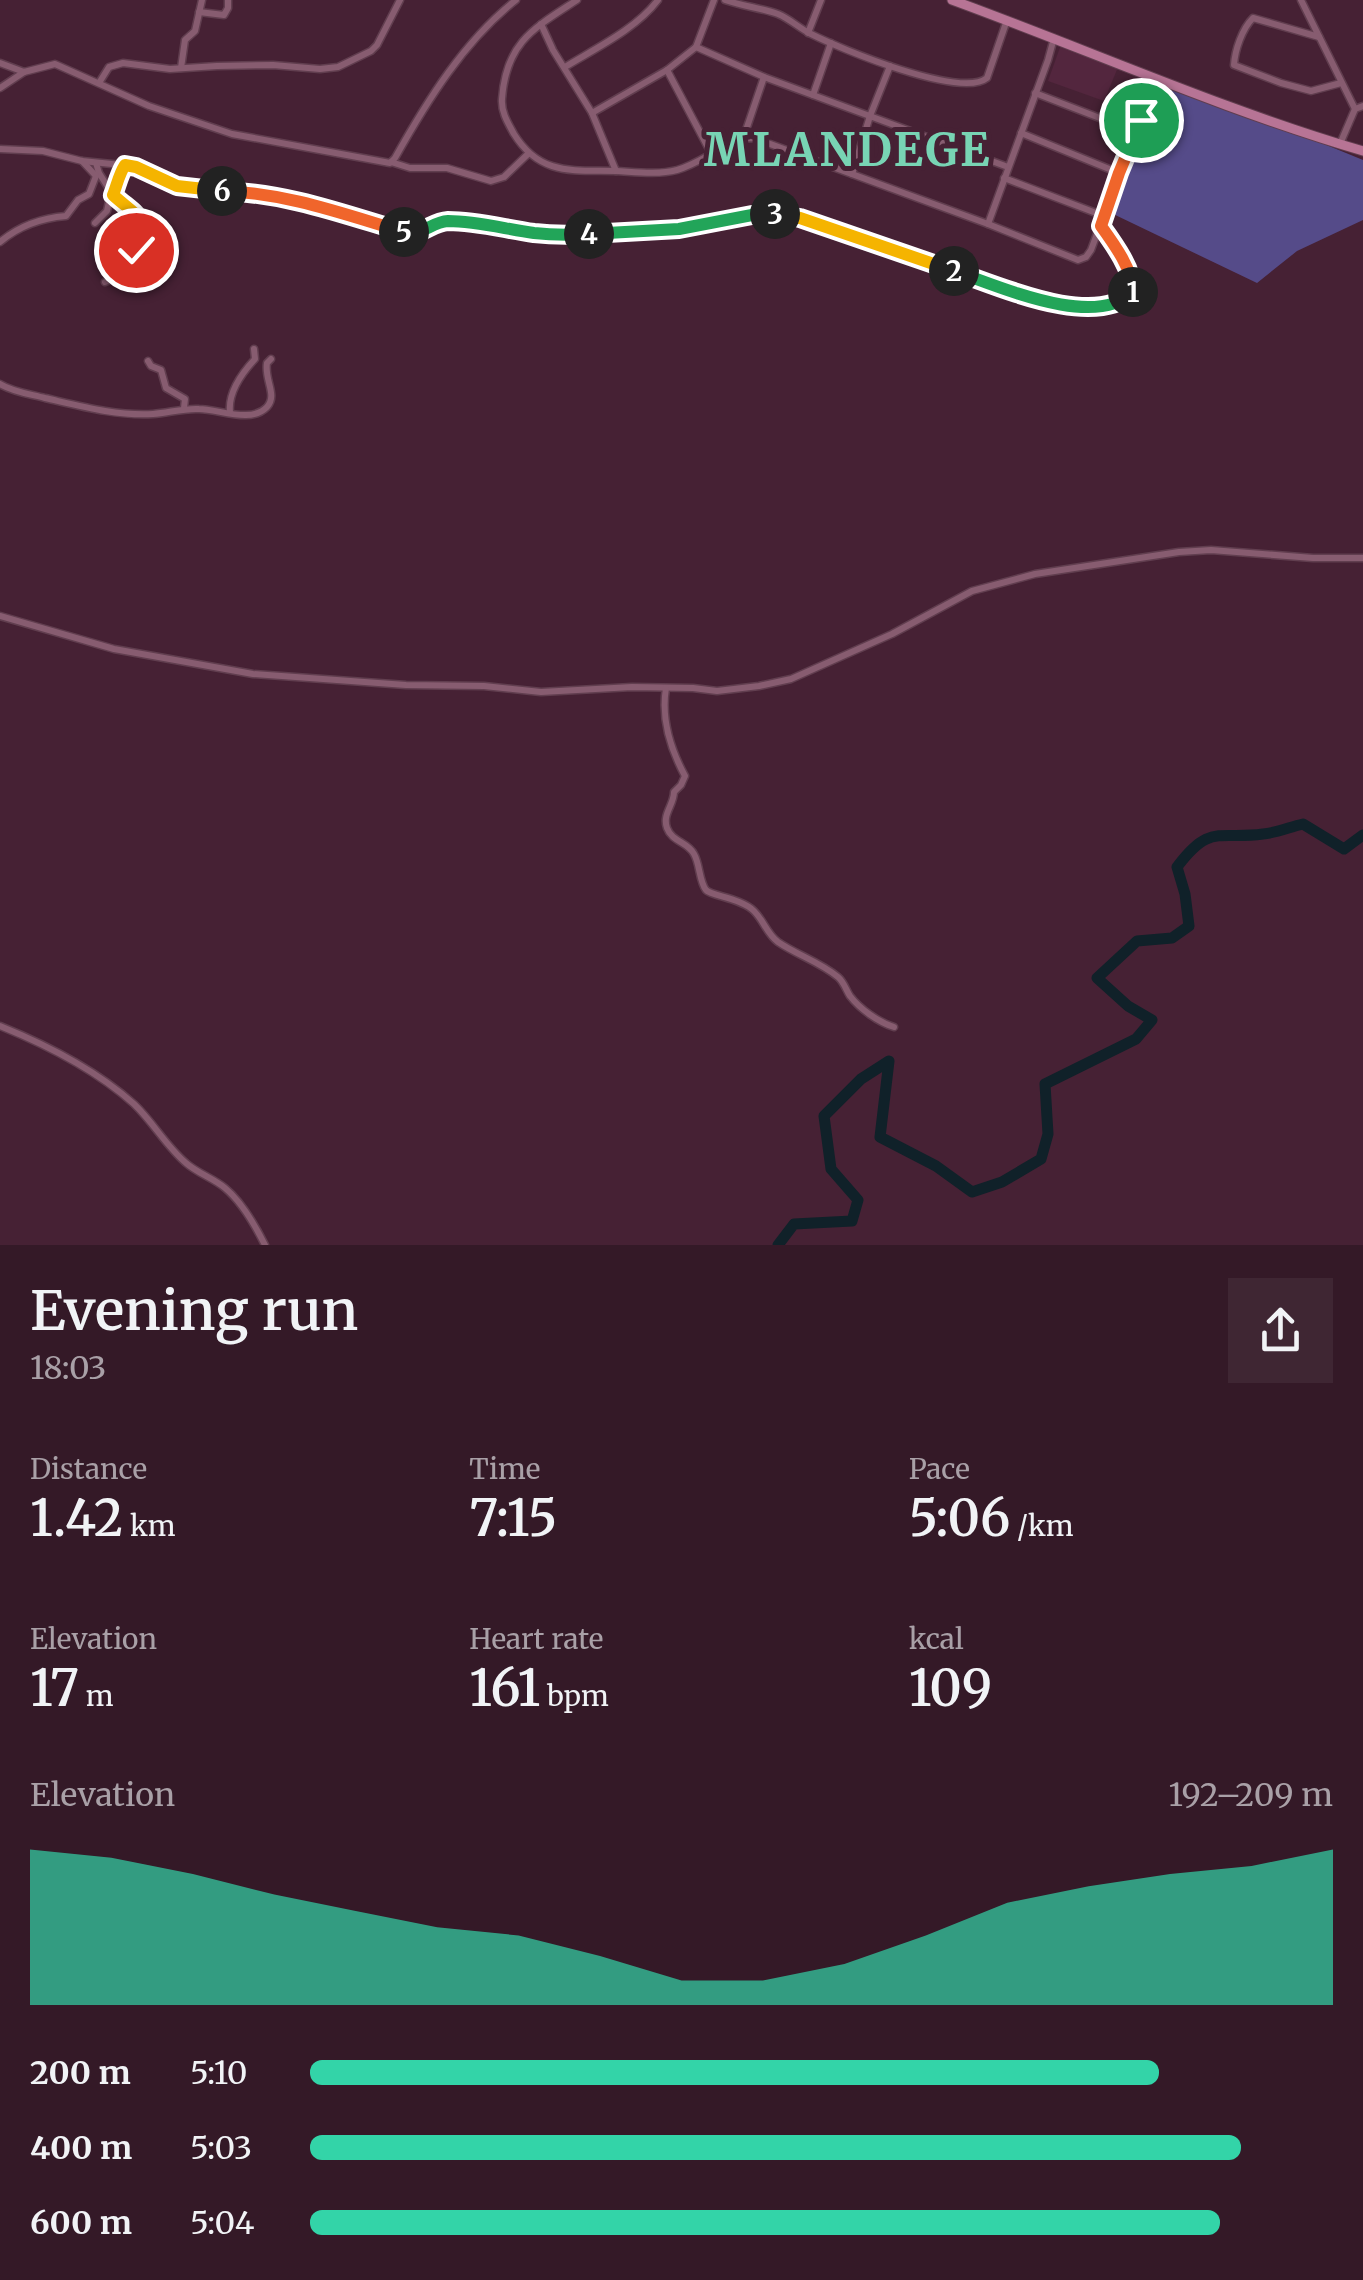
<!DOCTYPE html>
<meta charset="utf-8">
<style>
:root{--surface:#341927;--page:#3f2633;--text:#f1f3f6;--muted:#a9a0a7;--accent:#33d4a8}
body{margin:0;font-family:Merriweather,serif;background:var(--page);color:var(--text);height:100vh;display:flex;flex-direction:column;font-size:38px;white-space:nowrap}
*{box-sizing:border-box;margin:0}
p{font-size:32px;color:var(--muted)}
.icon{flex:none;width:55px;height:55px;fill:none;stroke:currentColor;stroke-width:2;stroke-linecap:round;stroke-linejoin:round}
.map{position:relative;height:1245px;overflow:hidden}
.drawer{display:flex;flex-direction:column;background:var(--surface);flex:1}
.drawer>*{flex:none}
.pin{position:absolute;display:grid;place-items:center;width:85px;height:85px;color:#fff;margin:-42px;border:5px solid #fff;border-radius:50%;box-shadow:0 2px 10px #0007}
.km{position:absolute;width:50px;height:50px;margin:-25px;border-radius:50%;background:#222;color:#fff;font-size:28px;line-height:50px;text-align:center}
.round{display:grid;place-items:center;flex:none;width:105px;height:105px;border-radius:0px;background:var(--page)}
.head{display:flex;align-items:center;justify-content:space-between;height:170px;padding:0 30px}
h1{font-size:55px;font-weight:600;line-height:75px}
.stats{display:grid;grid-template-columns:repeat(3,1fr);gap:15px;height:170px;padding:10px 30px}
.stats div{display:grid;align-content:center}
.stats b{font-size:50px;font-weight:600}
.stats small{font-size:28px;font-weight:400}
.stats p{font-size:28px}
.chart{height:280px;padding:20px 30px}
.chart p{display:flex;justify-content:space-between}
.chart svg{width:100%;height:180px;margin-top:10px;fill:var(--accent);opacity:.7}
ul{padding:0 30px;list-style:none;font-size:32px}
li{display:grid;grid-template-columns:160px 120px 1fr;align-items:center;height:75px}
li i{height:25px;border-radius:12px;background:var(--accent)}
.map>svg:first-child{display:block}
.built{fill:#53263e}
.green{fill:#554b89}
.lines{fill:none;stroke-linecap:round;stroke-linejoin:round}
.river{stroke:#102129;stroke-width:11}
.minor-casing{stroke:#613e4f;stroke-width:9}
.secondary-casing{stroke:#613e4f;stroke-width:11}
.minor{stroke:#875c70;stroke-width:6}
.secondary{stroke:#b77495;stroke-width:9}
.split-1-casing{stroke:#fff;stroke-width:20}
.split-2-casing{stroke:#fff;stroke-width:20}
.split-3-casing{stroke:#fff;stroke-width:20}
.split-4-casing{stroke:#fff;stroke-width:20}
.split-5-casing{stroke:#fff;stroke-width:20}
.split-6-casing{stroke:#fff;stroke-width:20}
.split-7-casing{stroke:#fff;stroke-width:20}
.split-1{stroke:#f0652b;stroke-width:12}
.split-2{stroke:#22a559;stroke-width:12}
.split-3{stroke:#f5b400;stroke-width:12}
.split-4{stroke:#22a559;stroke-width:12}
.split-5{stroke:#22a559;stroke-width:12}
.split-6{stroke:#f0652b;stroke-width:12}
.split-7{stroke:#f5b400;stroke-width:12}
.labels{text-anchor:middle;stroke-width:10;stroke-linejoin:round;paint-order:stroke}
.district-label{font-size:45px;font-weight:bold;letter-spacing:2.5px;fill:#78d4b4;stroke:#462134}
</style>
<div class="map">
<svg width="1363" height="1245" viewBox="0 0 1363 1245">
<rect width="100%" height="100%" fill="#462134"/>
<path class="built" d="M1063 39 1121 60 1104 101 1048 81Z"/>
<path class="green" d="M1161 77 1363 160V220L1297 251 1257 283 1109 212Z"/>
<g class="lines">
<path class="river" d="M778 1245 794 1224 852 1221 858 1200 831 1169 824 1116 861 1079 889 1061 880 1137 936 1166 972 1192 1002 1182 1041 1159 1048 1134 1045 1084 1136 1039 1152 1020 1128 1006 1097 978 1137 941 1172 938 1189 926 1185 894 1177 867C1210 823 1218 840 1263 834 1276 833 1290 827 1303 824L1344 849 1363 835"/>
<g class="minor-casing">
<g id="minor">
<path d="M577 0C534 28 506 42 502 99 501 112 508 123 514 134 540 176 573 170 616 171 636 172 657 175 677 170 703 163 729 138 754 138L988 224 1078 260 1086 257 1091 250 1129 147 1158 80"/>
<path d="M725 0C742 6 761 8 778 14 790 19 799 28 811 34 841 49 961 99 987 78L1007 20"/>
<path d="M1301 0 1355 109"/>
<path d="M199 12 224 15 228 8V0"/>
<path d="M541 24 553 50 592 113 616 171"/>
<path d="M808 33 821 0"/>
<path d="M1319 37 1253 18C1242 29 1235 50 1234 65L1281 83 1311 91 1341 83"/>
<path d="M696 47 764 77 1008 167"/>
<path d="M0 63 24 72 55 64 149 106 232 134 390 163 395 158C427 101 464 41 516 0"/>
<path d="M565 67C596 48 636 29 658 0"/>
<path d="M181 68 185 40 195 31 202 0"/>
<path d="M667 70 712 155"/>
<path d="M99 83 109 67 123 63 170 69 217 66 273 65 320 69 338 67 371 51 377 45 400 0"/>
<path d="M0 88 24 72"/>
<path d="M1035 93 1136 132"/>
<path d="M813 95 831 43"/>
<path d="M592 113 667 70 696 47 714 0"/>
<path d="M1021 133 1119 173"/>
<path d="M743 139 764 77"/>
<path d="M1340 144 1355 109 1363 106"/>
<path d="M0 149 43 151 82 161 132 166 169 183 189 189 264 193 337 211 414 235 438 223 448 221 565 235 679 229 768 213 786 214 1042 300C1071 308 1111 315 1134 290 1130 268 1114 245 1101 227"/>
<path d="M391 162 410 168H447L491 181 504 177 529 153"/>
<path d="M852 174 870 116 890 66"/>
<path d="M1004 178 1104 216"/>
<path d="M113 195C117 185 119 174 125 165"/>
<path d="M95 223 107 211 111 192 99 173 96 163"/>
<path d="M988 224 1048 60 1054 38"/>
<path d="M0 242C19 226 41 218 66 216L78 200 89 194 96 176 82 161"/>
<path d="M105 282 124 274C131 262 148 234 141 221 134 210 119 202 111 192"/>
<path d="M148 361 151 366 161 370 166 388 185 399 184 408"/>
<path d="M0 384C13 392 30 394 45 398 80 406 116 416 153 414 168 413 184 408 199 409 219 409 251 424 267 407 278 395 264 380 267 363L271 359"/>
<path d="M230 412C228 393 242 373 255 359L254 349"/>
<path d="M0 616 114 649 253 674 406 685 484 686 541 692 632 687 693 688 717 691 759 686 791 679 892 634 972 591 1035 574 1179 552 1211 550 1313 558H1363"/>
<path d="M666 688C661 718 671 750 685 776L681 785 674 792C674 805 662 814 667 828 672 842 688 842 694 854 700 864 699 881 706 890 711 896 741 898 754 911 764 921 767 934 778 942 797 955 820 962 838 977 844 982 846 990 850 996 860 1009 878 1022 894 1027"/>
<path d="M0 1026C47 1045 96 1070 134 1104 153 1122 166 1146 186 1163 197 1173 213 1178 225 1188 242 1202 255 1225 265 1245"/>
</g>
</g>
<g class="secondary-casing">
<path id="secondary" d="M952 0C1089 50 1223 110 1363 151"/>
</g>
<use href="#minor" class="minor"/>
<use href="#secondary" class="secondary"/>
</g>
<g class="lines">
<g class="split-1-casing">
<path id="split-1" d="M1133 292C1133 270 1114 244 1101 226L1119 173 1141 120"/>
</g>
<g class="split-2-casing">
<path id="split-2" d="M954 271C999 286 1094 330 1133 292"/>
</g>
<g class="split-3-casing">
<path id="split-3" d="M775 214 800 218 954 271"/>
</g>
<g class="split-4-casing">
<path id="split-4" d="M589 234 679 229 752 215 775 214"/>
</g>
<g class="split-5-casing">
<path id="split-5" d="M404 232C421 237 431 222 448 221 477 221 505 229 534 233 552 235 570 235 589 234"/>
</g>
<g class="split-6-casing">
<path id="split-6" d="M222 191C287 193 343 214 404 232"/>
</g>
<g class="split-7-casing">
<path id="split-7" d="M136 250C150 217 137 217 113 195 117 185 119 174 125 165L136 167 177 186 222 191"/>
</g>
<use href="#split-1" class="split-1"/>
<use href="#split-2" class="split-2"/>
<use href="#split-3" class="split-3"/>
<use href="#split-4" class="split-4"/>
<use href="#split-5" class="split-5"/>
<use href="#split-6" class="split-6"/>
<use href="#split-7" class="split-7"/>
</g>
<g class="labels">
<g class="district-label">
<text x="848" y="166">MLANDEGE</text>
</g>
</g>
</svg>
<div class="pin" style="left:1141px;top:120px;background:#1e9e55"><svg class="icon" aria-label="arrive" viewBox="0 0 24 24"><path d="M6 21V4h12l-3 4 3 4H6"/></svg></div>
<div class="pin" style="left:136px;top:250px;background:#d93025"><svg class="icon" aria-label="check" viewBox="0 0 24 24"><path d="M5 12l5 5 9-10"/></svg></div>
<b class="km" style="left:1133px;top:292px">1</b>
<b class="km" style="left:954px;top:271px">2</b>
<b class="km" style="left:775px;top:214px">3</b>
<b class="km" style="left:589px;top:234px">4</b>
<b class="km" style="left:404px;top:232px">5</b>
<b class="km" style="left:222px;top:191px">6</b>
</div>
<section class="drawer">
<div class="head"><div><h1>Evening run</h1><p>18:03</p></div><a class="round"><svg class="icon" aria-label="share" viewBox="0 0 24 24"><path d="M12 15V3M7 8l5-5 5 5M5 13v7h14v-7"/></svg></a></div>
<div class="stats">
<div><p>Distance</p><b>1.42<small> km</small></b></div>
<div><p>Time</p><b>7:15</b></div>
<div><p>Pace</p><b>5:06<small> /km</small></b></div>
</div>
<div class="stats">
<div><p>Elevation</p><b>17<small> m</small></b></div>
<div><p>Heart rate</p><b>161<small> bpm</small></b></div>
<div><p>kcal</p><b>109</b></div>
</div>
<div class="chart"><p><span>Elevation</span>192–209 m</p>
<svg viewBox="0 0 160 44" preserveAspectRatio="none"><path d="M0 44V6L10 8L20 12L30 17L40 21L50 25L60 27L70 32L80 38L90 38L100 34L110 27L120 19L130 15L140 12L150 10L160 6V44z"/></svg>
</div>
<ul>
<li><b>200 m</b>5:10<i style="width:83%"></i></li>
<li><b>400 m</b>5:03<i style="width:91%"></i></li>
<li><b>600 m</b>5:04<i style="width:89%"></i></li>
</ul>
</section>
